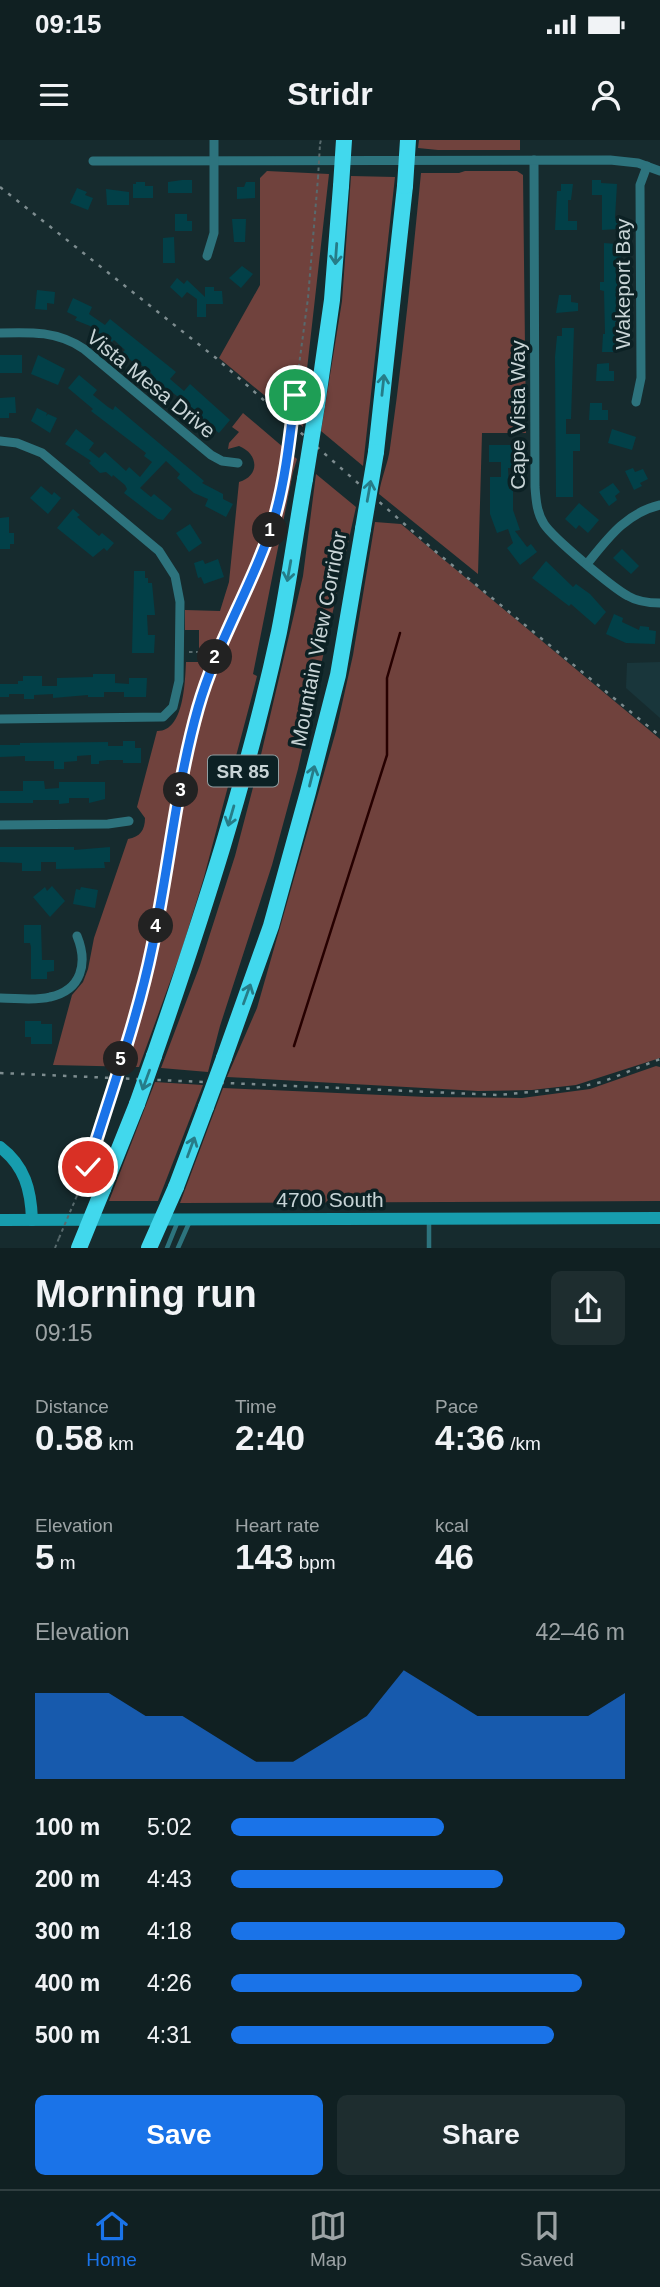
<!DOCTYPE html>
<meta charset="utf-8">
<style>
:root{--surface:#102022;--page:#1e2d2f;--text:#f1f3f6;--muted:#9ca3a5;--line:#303e40;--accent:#1a73e8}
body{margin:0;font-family:Arial,sans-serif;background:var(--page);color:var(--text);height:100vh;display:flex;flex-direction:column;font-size:26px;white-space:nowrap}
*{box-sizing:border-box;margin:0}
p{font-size:23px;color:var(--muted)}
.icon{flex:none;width:38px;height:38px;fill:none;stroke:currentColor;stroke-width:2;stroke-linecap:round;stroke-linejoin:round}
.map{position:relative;height:1108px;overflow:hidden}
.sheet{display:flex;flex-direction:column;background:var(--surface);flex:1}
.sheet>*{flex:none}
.pin{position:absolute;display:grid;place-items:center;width:60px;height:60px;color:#fff;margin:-30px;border:4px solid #fff;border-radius:50%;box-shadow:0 2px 7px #0007}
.km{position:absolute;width:35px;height:35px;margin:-18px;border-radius:50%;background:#222;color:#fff;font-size:19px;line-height:35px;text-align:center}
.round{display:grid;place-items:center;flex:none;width:74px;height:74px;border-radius:10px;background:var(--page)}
.summary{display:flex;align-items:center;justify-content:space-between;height:119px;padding:0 35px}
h1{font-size:38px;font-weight:700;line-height:52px}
.stats{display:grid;grid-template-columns:repeat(3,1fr);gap:10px;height:119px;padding:7px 35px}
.stats div{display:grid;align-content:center}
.stats b{font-size:35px;font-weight:700}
.stats small{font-size:19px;font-weight:400}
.stats p{font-size:19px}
.chart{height:196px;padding:14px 35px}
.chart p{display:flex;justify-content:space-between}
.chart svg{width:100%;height:126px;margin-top:7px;fill:var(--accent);opacity:.7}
.primary-button{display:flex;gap:14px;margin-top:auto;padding:14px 35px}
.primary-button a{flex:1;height:80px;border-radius:10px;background:var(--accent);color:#fff;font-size:28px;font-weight:700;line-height:80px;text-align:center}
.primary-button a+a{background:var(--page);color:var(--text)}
ul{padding:0 35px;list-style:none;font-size:23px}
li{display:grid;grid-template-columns:112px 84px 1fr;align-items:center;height:52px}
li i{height:18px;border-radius:9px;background:var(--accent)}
.status{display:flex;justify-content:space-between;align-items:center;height:49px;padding:0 35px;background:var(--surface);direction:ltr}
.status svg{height:19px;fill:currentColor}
header{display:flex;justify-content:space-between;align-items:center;height:91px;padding:0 35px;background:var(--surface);font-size:32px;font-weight:700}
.tabs{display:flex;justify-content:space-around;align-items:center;height:98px;border-top:2px solid var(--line);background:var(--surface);font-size:19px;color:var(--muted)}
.tabs a{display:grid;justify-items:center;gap:4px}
.tabs .current{color:var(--accent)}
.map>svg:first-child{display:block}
.built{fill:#19363b}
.green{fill:#70423d}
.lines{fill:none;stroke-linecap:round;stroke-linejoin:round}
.stream{stroke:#260000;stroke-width:2.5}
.building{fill:#024048}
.path{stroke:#586a6d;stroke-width:2;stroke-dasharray:3.5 3.5;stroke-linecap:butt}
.lane{stroke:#2d737d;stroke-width:4.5}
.street{stroke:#2d737d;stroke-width:9}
.secondary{stroke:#179dae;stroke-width:12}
.highway{stroke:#41d8ed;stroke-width:16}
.rail{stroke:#7d8c8f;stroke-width:2.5;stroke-dasharray:3.5 7;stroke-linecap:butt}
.path-bridge{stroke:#586a6d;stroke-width:2;stroke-dasharray:3.5 3.5;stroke-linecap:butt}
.highway-bridge{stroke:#41d8ed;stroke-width:16}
.oneway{stroke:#267c88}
.route-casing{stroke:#fff;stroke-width:14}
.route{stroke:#1a73e8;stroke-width:9}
.labels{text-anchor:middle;stroke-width:7;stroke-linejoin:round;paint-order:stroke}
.shield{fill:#0c2124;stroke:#909ea1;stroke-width:2}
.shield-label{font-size:19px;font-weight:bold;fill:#c8d4d6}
.street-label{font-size:21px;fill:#c8d4d6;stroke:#0c2124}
</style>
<div class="status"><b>09:15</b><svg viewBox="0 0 49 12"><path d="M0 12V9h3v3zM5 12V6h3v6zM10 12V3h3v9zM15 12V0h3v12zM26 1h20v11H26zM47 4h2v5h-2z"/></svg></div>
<header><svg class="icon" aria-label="menu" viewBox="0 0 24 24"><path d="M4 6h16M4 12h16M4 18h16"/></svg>Stridr<svg class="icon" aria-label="person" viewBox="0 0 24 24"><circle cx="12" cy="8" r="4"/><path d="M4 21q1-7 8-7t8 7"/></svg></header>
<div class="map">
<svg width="660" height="1108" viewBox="0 0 660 1108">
<rect width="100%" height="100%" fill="#162b2e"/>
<path class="built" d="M660 522V578L626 548 627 523Z"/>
<g class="green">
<path d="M419 0H520V10H438L418 8Z"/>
<path d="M267 31 329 34 304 256 306 259 303 287 219 218 260 145V38Z"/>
<path d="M465 31H517L523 35 526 293H482L478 434 379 354C381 338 388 324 390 308 403 216 412 125 421 33H459Z"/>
<path d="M351 36 395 37 363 326 321 291 342 161Z"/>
<path d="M243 273 297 319 293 332 253 534 257 536 253 552 204 737 182 809 139 927 53 925 72 855 83 842 88 829 94 798 128 699C140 697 145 690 145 678L137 667 157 591C184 592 185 542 186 522H199V490H185V470L220 471 229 442 239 342C260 336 259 314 239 306L228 309 229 303 239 292 232 287Z"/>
<path d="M316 334 356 367 298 629 272 725 220 886 208 932 161 928 200 825 235 716 256 636 303 436Z"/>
<path d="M375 382 401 384 660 599V918L576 945 532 950 478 951 227 937 257 868 336 591 353 515Z"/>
<path d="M656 926 660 927V1061L180 1063 223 948 427 957 522 958 590 949Z"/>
<path d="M155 942 203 945 158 1061H109Z"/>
</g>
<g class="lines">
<path class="stream" d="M294 906 387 615V538L400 493"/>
</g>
<g class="building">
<path d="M182 40H192V53H168V42Z"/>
<path d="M592 40H601V43L617 44 615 78H618V89L602 90V55H592Z"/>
<path d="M136 42H145V46H153V58H133V44H136Z"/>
<path d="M246 42H255V58L237 59V47H244Z"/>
<path d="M561 44H573L571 60H568V81H577V90H555L557 51H561Z"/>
<path d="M77 48 87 52 85 55 93 58 88 70 70 63Z"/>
<path d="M106 49 129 52V65H107Z"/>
<path d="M175 74H187V81H192V91H175Z"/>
<path d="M232 79H246L245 102H234Z"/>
<path d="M174 97 175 123H163V98Z"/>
<path d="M604 103 616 104V111H621V120H616V141H620V151H616V173H620V182H615V202H620V212H602L603 194H605L604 151 600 150V142H604Z"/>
<path d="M242 126 253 134 241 148 229 138Z"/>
<path d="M177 138 184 144 187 140 205 157V147H214V151H222L223 164H206V177H197V159L187 152 182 158 170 147Z"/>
<path d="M37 150 55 152 54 164 47 163V170L35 169Z"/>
<path d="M559 155H571V162L578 163V171L556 173Z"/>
<path d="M73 158 92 167 89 174 105 185 110 179 176 232 170 239 184 251 190 244 230 280 219 293 183 264 185 262 169 250 168 251 156 242 152 234 135 220 133 222 122 213 125 210 114 200 112 202 108 198 107 200 90 186 75 180 77 177 67 172Z"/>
<path d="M562 188H574L571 279H566V294H580V311H573V357H556L555 217 557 196H562Z"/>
<rect x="0" y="215" width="22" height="18"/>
<path d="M38 215 65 229 58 245 31 234Z"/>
<path d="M609 223V231H614V241H596L597 224Z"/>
<path d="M79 235 97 250 93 255 108 267 113 270 115 266 204 341 202 343 223 354V359L233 364 226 377 205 366 208 359 194 353 177 338 180 334 166 321 140 348 151 357 154 354 172 369 163 380 158 379 124 353 127 349 125 345 113 335 112 337 106 332 100 333 89 323 91 321 65 304 76 289 94 303 89 310 99 318 105 312 126 331 129 327 140 337 152 322 144 316 146 313 91 271 93 269 68 248Z"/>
<path d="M15 257 16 273H9V278H0V258Z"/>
<path d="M590 263H602V270H608V280H589Z"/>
<path d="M37 268 47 273 46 276 48 274 57 278 50 293 31 281Z"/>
<path d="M612 289 636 297 632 310 608 303Z"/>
<path d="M489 305H512V328H508L509 349H513V370L520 390 515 391 527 407 531 404 537 412 520 425 507 408 513 403 508 389 497 393 490 374V337H501V322H489Z"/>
<path d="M633 328 635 332 643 329 648 339 640 343 642 346 634 350 625 331Z"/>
<path d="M613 343 620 352 615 356 617 360 609 366 599 352Z"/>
<path d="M41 346 52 355 54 352 61 358 48 374 30 358Z"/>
<path d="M579 363 599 380 588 393 579 385 576 389 565 379Z"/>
<path d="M73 369 80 375 77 377 99 396 102 393 114 403 107 411 104 408 93 417 57 388Z"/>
<path d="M9 377V393H14V404H10V409H0V378Z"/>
<path d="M190 384 202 403 189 412 176 393Z"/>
<path d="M622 409 639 426 631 434 613 418Z"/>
<path d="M218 419 224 437 204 444 201 437 198 438 194 423 203 420 205 424Z"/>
<path d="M546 421 573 447 576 444 590 454 606 472 595 485 571 464 569 466 532 438Z"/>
<path d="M134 431H145V438H148V443H152L155 475H147L148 495H155L154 513H132Z"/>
<path d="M614 474 623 478 622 482 639 490 640 486 649 487V490L656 491 655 504 626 503 606 494Z"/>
<path d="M93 534H115V543L129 544V538H147L146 557H124V552H104V557H88V555L53 558V554L34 555V559H24V554H9V557H0V544H18V541H23V536H42V546H57V538L93 537Z"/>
<path d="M123 601H135V608H141V623H123V620H108L99 621V624H91V615L77 616V621L64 622V629H54V621H25V616L0 617V605H20V603L108 602V606H123Z"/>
<path d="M23 641H44L45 649 59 648V642H105V659L89 663V658H69V663L59 664V660H33V663H0V651H23Z"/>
<path d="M0 707H74V710L110 707V722H104L105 728 56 729V722H41V731H22V723L0 722Z"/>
<path d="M52 746 65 761 50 777 33 757 45 747 47 751Z"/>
<path d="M81 747 98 750 95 768 73 764 76 749 80 750Z"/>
<path d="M24 785H41L42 820H54V831L47 832V839H31V807L30 803H24Z"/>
<path d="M25 881H41V884H52V904H31V897H25Z"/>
</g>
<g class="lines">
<g class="path">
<path d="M320 4 321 0"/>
<path d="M295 255 308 158 318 38"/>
<path d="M189 512H198L214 518"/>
<path d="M119 923 152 809 188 609 198 566 212 525 260 416 275 374 287 315"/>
<path d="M76 1058 88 1027 110 952"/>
<path d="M55 1108 59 1098"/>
</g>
<g class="lane">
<path d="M429 1080V1108"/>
<path d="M167 1108 178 1081"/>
<path d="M178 1108 189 1083"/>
</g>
<g class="street">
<path d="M534 20 535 347C536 361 537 373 544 384 553 398 613 448 628 456 638 462 649 463 660 463"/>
<path d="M93 21 610 20 638 23 660 31"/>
<path d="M207 116 214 93V0"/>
<path d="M0 193C31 192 58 191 84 209L211 315 222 321 238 323"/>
<path d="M636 262 641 238 640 45 647 26"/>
<path d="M0 301 17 303 42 313 159 411 175 436 180 462 179 541 173 567 163 577 0 579"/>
<path d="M587 424C608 398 626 373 660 365"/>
<path d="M0 685 108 684 129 681"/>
<path d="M0 858C16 858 35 861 50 857 82 850 88 823 77 796"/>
</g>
<g class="secondary">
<path d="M0 1007C25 1026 31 1050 32 1080"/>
<path d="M0 1080 660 1078"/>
</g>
<g class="highway">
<path d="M317 265 332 160 341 46"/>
<path d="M376 312 405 46"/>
<path d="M154 916C202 777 248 636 279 492 289 441 296 390 305 339"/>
<path d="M224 918 271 786 308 652 338 535 363 389"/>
<path d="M176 1047 206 967"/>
<path d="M103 1049 137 964"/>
</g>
<g class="rail">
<path d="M0 47 216 218 435 411 660 596"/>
<path d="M0 933 498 955 575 948 602 942 660 919"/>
</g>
<g class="path-bridge">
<path d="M318 38 320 4"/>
<path d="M287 315 295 255"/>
<path d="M110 952 119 923"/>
<path d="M59 1098 76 1058"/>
</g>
<g class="highway-bridge">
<path d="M341 46 344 0"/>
<path d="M405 46 408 0"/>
<path d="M305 339 317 265"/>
<path d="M363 389 376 312"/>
<path d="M137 964 154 916"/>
<path d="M206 967 224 918"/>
<path d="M79 1108 103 1049"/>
<path d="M149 1108 176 1047"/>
</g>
</g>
<defs><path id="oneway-shaft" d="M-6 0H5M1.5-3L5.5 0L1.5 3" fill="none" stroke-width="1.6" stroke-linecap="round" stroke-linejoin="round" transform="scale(1.75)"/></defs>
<g class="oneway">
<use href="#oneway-shaft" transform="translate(336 114) rotate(94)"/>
<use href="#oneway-shaft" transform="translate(383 245) rotate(-84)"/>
<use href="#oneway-shaft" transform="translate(369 351) rotate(-80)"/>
<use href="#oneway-shaft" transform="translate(289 431) rotate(100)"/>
<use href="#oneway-shaft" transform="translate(312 636) rotate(-76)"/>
<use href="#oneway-shaft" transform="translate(231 676) rotate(106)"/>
<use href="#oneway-shaft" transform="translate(247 854) rotate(-70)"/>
<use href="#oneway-shaft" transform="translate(146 940) rotate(110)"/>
<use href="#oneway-shaft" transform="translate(191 1007) rotate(-70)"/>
</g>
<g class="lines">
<g class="route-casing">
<path id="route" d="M88 1027C110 955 137 881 152 808 169 728 176 646 198 568 217 501 255 442 275 376 286 337 290 295 295 255"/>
</g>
<use href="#route" class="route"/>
</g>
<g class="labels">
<rect class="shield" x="208" y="615.5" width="70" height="31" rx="5"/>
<g class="shield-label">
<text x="243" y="638">SR 85</text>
</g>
<g class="street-label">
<text transform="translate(623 144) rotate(-90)" y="7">Wakeport Bay</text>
<text transform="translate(151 244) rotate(39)" y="7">Vista Mesa Drive</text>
<text transform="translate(518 275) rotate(-90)" y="7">Cape Vista Way</text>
<text transform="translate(319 499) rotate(-79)" y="7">Mountain View Corridor</text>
<text x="330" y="1067">4700 South</text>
</g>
</g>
</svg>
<div class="pin" style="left:295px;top:255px;background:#1e9e55"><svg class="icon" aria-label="arrive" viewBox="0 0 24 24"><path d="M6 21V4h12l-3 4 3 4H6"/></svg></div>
<div class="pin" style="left:88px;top:1027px;background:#d93025"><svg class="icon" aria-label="check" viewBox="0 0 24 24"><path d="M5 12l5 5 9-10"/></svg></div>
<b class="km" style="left:270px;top:390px">1</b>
<b class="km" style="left:215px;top:517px">2</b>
<b class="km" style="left:181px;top:650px">3</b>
<b class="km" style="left:156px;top:786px">4</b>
<b class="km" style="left:121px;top:919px">5</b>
</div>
<section class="sheet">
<div class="summary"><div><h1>Morning run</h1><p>09:15</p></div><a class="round"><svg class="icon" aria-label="share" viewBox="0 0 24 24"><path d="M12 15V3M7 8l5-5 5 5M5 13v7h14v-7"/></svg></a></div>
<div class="stats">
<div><p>Distance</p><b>0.58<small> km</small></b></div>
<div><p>Time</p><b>2:40</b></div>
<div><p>Pace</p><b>4:36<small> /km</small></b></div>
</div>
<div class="stats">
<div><p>Elevation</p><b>5<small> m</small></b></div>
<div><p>Heart rate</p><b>143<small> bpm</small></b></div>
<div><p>kcal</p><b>46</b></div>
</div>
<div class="chart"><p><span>Elevation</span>42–46 m</p>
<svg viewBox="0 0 160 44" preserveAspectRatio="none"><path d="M0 44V14L10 14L20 14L30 22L40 22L50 30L60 38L70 38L80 30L90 22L100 6L110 14L120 22L130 22L140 22L150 22L160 14V44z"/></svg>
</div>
<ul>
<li><b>100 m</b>5:02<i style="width:54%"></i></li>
<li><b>200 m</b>4:43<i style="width:69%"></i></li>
<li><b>300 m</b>4:18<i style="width:100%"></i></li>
<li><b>400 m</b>4:26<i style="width:89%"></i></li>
<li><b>500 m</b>4:31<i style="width:82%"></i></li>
</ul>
<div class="primary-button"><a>Save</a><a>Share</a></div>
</section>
<nav class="tabs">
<a class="current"><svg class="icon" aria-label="home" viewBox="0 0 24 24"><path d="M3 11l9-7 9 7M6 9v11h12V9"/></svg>Home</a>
<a><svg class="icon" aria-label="map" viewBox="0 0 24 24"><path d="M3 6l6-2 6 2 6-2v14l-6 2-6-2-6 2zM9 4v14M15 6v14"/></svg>Map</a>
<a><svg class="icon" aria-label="saved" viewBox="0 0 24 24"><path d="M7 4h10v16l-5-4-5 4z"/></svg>Saved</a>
</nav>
